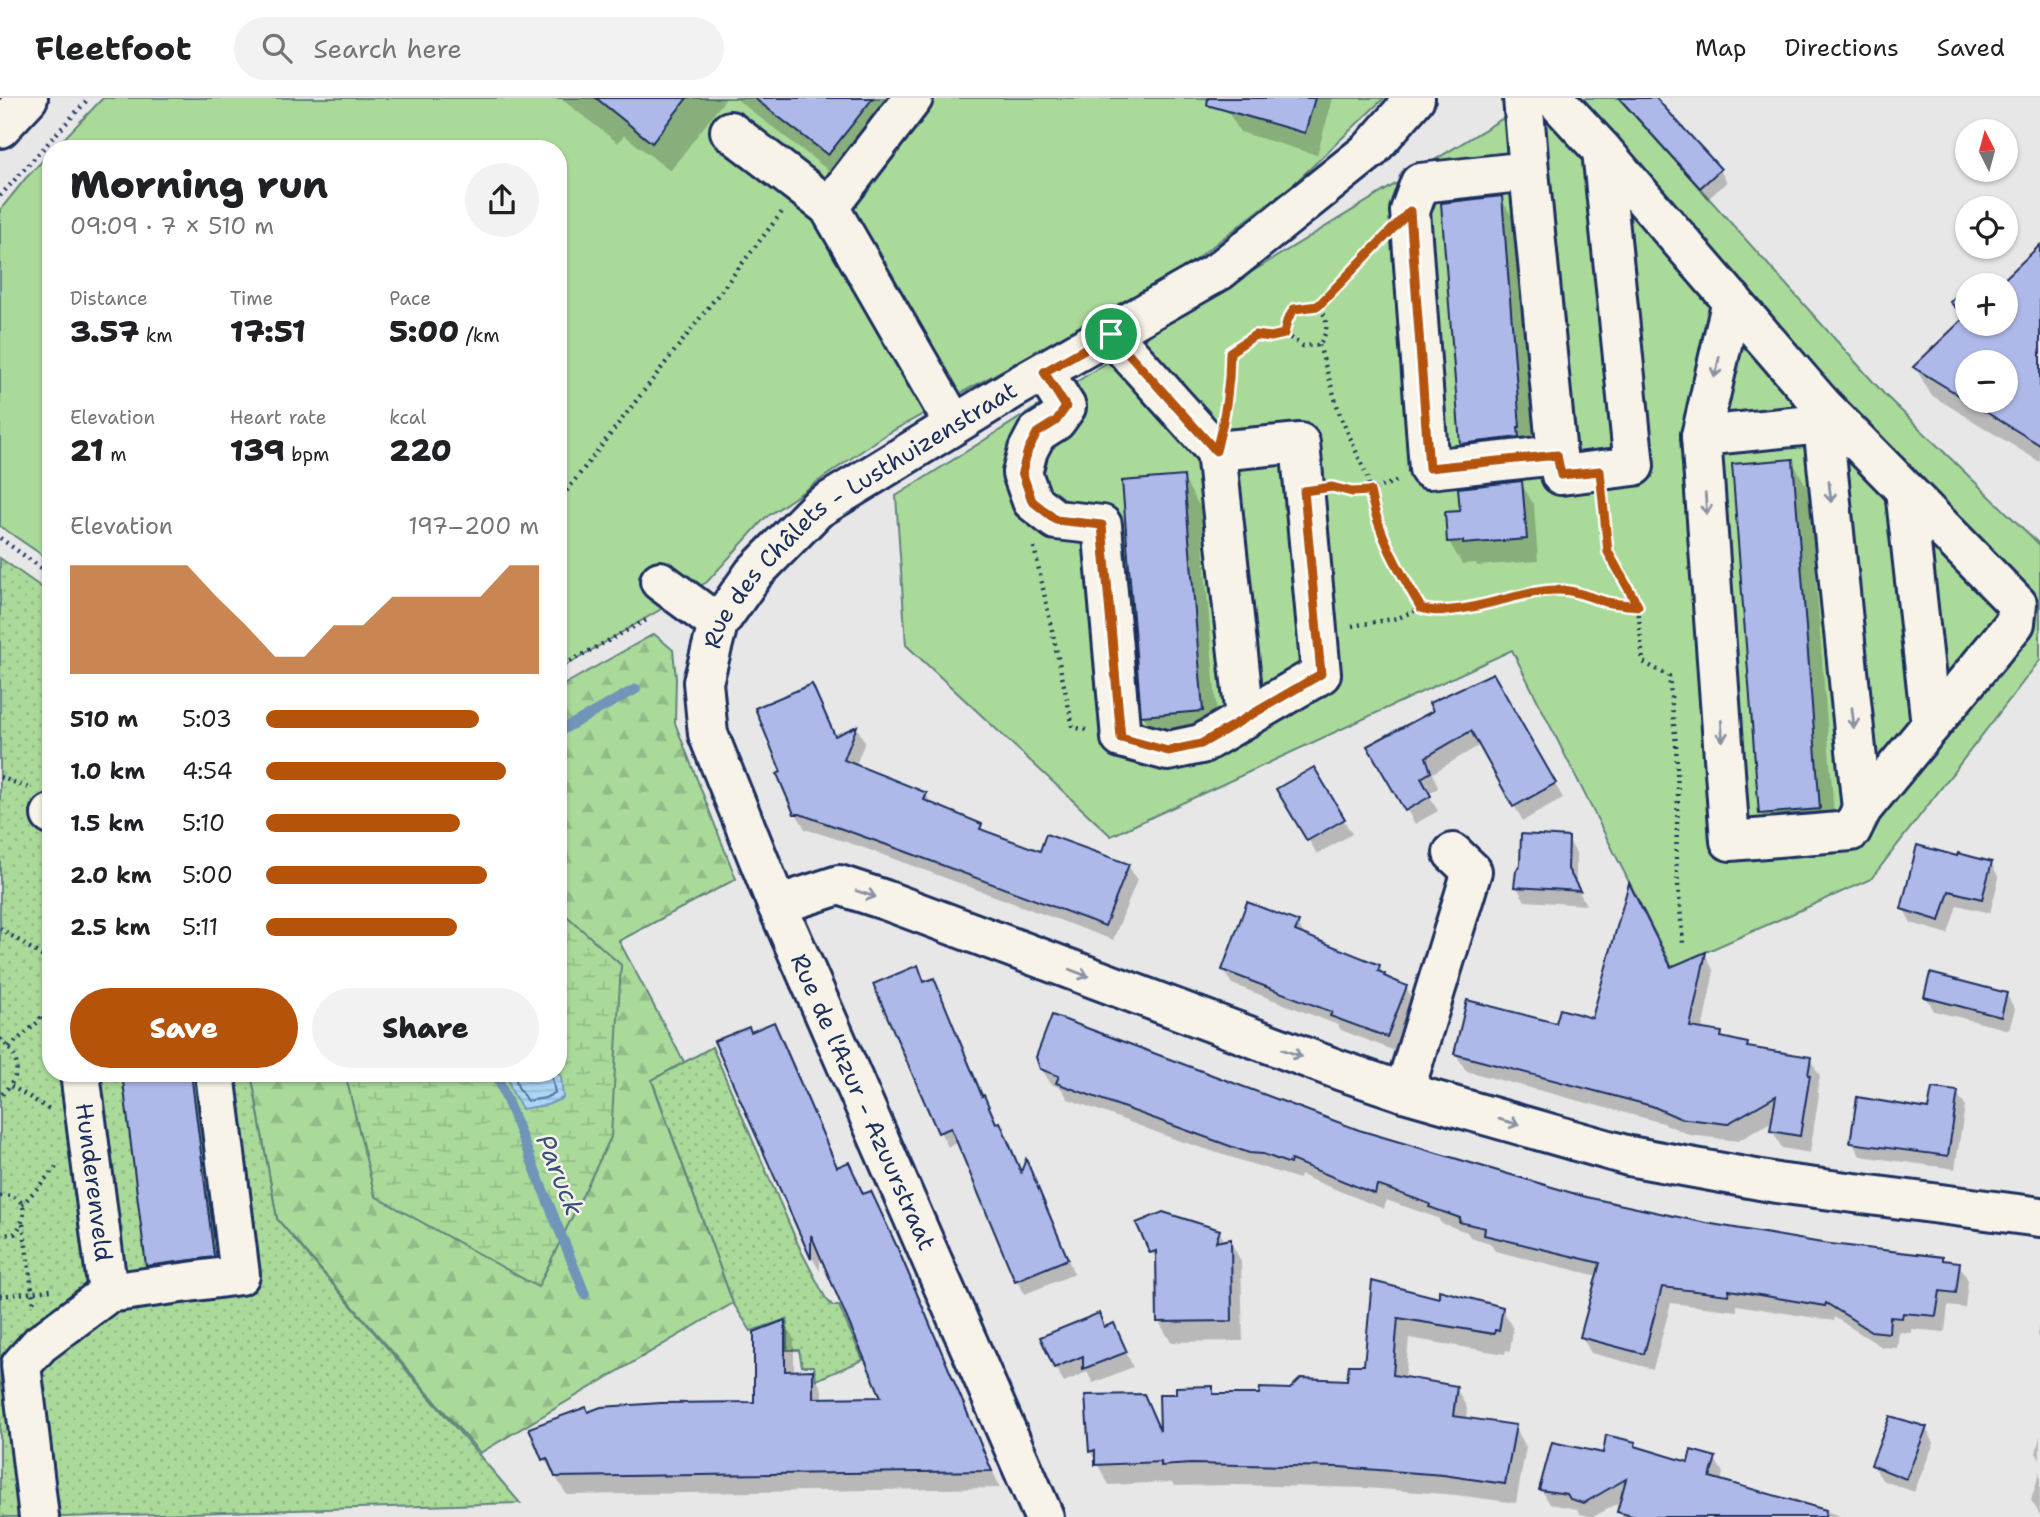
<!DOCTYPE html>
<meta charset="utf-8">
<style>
:root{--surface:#fff;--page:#f2f2f2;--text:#202124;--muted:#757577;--line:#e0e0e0;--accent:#b45309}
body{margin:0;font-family:"Shantell Sans",sans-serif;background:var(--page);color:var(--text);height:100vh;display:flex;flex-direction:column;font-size:26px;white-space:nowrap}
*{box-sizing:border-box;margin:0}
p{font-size:23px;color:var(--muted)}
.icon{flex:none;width:38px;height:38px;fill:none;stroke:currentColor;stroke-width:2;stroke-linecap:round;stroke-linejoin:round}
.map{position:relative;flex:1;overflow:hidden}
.panel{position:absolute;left:42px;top:42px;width:525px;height:942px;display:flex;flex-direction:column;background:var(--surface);border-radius:28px;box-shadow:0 2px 5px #0004}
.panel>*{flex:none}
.needle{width:46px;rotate:354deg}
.buttons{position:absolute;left:1955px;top:21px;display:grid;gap:14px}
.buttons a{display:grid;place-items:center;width:63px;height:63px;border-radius:50%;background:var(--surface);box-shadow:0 2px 5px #0004;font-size:35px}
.pin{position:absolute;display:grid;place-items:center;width:60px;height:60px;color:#fff;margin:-30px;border:4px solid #fff;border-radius:50%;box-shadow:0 2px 7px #0007}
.round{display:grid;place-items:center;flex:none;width:74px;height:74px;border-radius:37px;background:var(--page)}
.overview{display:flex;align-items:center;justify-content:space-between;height:119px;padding:0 28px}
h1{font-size:38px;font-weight:800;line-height:52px}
.stats{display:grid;grid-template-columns:repeat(3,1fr);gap:10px;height:119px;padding:7px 28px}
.stats div{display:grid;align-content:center}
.stats b{font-size:30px;font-weight:800}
.stats small{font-size:19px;font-weight:400}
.stats p{font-size:19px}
.chart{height:196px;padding:14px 28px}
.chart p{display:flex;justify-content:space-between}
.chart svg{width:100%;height:126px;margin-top:7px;fill:var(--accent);opacity:.7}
.button{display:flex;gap:14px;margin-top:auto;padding:14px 28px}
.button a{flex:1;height:80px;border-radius:42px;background:var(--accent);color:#fff;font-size:28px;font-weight:800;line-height:80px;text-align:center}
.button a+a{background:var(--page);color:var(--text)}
ul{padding:0 28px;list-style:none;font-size:23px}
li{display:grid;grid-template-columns:112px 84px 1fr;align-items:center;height:52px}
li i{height:18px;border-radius:9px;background:var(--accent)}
header{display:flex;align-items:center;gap:42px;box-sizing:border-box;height:98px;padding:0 35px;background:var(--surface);border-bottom:2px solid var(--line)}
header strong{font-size:33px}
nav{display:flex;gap:38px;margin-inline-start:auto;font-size:24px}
.search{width:490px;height:63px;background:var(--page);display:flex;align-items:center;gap:18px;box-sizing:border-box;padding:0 24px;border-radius:38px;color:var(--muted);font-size:26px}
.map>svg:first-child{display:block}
.green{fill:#aada9a;stroke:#62847c;stroke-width:2}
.forest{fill:url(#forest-firs);stroke:#62847c;stroke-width:2}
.wetland{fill:url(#wetland-marsh);stroke:#62847c;stroke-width:2}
.garden{fill:url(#garden-dots);stroke:#62847c;stroke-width:2}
.water{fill:url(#water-rules);stroke:#7194b9;stroke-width:2}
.shadow{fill:#0003;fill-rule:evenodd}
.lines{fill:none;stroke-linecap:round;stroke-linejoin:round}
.shore{stroke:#55729b;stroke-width:2}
.stream{stroke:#7194b9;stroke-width:10}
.building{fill:#aeb9e9;stroke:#1b2f5e;stroke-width:2}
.minor-casing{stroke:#1b2f5e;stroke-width:44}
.path{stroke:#1b2f5e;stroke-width:4.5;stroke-dasharray:2 5;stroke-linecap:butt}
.minor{stroke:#f7f3e8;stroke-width:38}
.oneway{stroke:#8991a3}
.route-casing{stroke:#fff;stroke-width:14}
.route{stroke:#b45309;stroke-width:9}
.labels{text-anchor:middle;stroke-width:5;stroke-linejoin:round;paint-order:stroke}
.street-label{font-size:24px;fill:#1b2f5e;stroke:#f7f3e8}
.water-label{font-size:26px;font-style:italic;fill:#38517c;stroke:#f7f3e8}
</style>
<header>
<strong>Fleetfoot</strong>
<div class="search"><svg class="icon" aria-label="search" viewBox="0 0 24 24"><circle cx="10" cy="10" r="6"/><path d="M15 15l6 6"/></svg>Search here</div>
<nav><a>Map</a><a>Directions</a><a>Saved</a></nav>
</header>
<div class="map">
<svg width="2040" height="1419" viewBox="0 0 2040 1419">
<defs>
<pattern id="forest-firs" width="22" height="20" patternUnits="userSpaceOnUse" patternTransform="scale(1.75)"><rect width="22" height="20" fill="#aada9a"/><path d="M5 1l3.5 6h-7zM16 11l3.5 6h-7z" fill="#92bb87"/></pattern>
<pattern id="wetland-marsh" width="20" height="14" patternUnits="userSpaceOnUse" patternTransform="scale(1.75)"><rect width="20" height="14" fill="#aada9a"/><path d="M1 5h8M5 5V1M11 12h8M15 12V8" fill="none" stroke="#92bb87"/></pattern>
<pattern id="garden-dots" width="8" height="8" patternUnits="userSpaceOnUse" patternTransform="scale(1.75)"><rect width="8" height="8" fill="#aada9a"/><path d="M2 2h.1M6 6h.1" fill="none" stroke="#92bb87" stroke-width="1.8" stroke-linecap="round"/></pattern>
<pattern id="water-rules" width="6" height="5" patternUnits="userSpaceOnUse" patternTransform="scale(1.75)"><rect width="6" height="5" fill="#abd7f6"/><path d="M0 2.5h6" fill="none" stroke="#93b9d5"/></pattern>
</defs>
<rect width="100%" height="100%" fill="#e8e7e8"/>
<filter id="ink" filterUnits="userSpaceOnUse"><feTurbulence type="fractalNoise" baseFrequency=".0143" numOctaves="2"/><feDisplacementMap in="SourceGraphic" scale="14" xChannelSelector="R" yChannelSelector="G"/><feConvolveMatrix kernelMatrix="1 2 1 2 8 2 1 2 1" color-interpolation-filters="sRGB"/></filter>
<g filter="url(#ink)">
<g class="green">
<path d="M103 0H1384L1296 84 1178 175 885 337 765 420 707 484 558 572V51H54Z"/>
<path d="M1536 0H1619L1885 297 2040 447V562L1871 781 1672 869 1512 552 1111 738 906 547 896 398 1209 200Z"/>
<path d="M51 54V463L0 428V112L25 81Z"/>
</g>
<path class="forest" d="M654 536 673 552 676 580 675 625 736 781 619 843 684 964 652 983 733 1205 480 1355 277 1121 251 975H558V590Z"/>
<path class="wetland" d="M558 810 621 867 611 1039 538 1189 375 1098 345 975H558Z"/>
<g class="garden">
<path d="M0 460 51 496V975H251L277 1121 520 1405 64 1419H0Z"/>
<path d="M712 949 801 1153 826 1201 833 1208H839L863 1262 816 1282 814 1268H802L799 1252H787V1221L751 1233 733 1205 652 982Z"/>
</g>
<path class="water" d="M507 975H553L561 977 563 1000 547 1007 522 1011 511 992Z"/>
<g class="shadow">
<path d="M560 0H726L670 73 624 37 618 45Z"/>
<path d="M735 0H912L846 86Z"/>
<path d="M1231 0H1333L1317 57 1240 34 1227 12Z"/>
<path d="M1617 0H1649L1720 72 1727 84 1708 101Z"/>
<path d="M1501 100 1518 129 1536 358 1478 374 1461 345Z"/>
<path d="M2040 149V364L1931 297 1915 269 1963 224 1952 205 1967 189V226H2006V187H2001ZM1967 264H2006V303H1967Z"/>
<path d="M1792 363 1809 392 1836 740 1778 745 1761 716Z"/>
<path d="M1183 380 1200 409 1219 642 1160 646 1143 617Z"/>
<path d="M1521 385 1534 407 1538 463 1477 468 1476 465 1462 466 1449 444 1447 415H1462Z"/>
<path d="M1493 578 1563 700 1523 723 1480 647 1433 675 1438 690 1428 696 1438 713 1415 726 1370 648 1436 613Z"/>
<path d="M811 588 836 639 857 630 865 644 855 669 926 696 933 708 981 728 984 734 1041 755 1128 767 1137 782 1113 842 856 747 805 731 796 715 784 675Z"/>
<path d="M1314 671 1352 736 1317 756 1278 691Z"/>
<path d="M1568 741 1576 755V787L1586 807 1525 803 1516 788Z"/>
<path d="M1959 760 1991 765 1999 780 1990 815 1957 807 1948 836 1911 825 1903 810Z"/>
<path d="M1297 825 1306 839 1379 868 1386 881 1406 889 1414 904 1395 953 1341 932 1338 927 1232 886 1223 872Z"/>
<path d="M1705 856 1714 873 1702 933 1721 936 1724 942 1746 947 1749 951 1810 961 1820 978 1817 993 1819 996 1810 1055 1782 1050 1772 1032 1773 1023 1738 1043 1690 1037 1663 1025 1466 973 1456 956 1557 927 1593 922 1672 871Z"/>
<path d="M917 869 926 885 933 882 941 897 985 1001 997 1027 999 1026 1008 1040 1022 1075 1026 1065 1033 1078 1074 1176 1025 1196 1016 1182 959 1044 948 1049 940 1034Z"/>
<path d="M2006 896 2015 911 2009 932 1934 913 1926 898Z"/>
<path d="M774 926 784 943 838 1070 848 1067 864 1097 870 1095 881 1113 908 1171 1000 1390 567 1397 544 1361 588 1316 755 1306 784 1224 794 1241V1274L812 1273 822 1291V1302L884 1301 820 1153V1173L812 1160 717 944 751 936Z"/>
<path d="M1041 970 1359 1033 1585 1101 1705 1127 1822 1147 1959 1166 1968 1182 1965 1210 1948 1208 1945 1234 1911 1231V1235L1899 1234 1897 1250 1882 1249 1834 1219V1223L1737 1207V1213L1671 1205 1653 1271 1591 1255 1582 1239 1598 1178 1495 1153 1490 1145 1470 1139 1467 1134 1441 1125 1438 1120 1386 1102 1384 1111 1300 1077 1299 1081 1177 1042 1068 1001 1062 991 1051 986Z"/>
<path d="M124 975H203L229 1188 165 1196 148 1167Z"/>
<path d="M1957 995 1965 1008 1955 1071 1860 1058 1852 1044 1930 1013Z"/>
<path d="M1139 1126 1219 1133 1225 1144 1230 1143 1241 1163 1243 1243 1171 1244 1159 1224 1158 1166Z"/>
<path d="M1373 1185 1440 1203 1502 1210 1513 1231 1510 1253 1506 1252 1505 1256 1409 1240 1405 1281 1456 1290 1467 1310 1466 1322 1515 1329 1526 1349 1516 1405 1456 1397 1367 1390 1232 1387 1174 1388 1172 1384 1109 1387 1090 1353 1143 1298 1161 1333 1178 1298 1212 1290 1216 1298H1261L1348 1284 1365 1269Z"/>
<path d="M1098 1217 1106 1230 1113 1227 1133 1269 1093 1285 1087 1274 1064 1284 1055 1269Z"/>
<path d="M2040 1224V1243L2037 1237Z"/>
<path d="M1926 1330 1934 1345 1914 1394 1882 1382 1873 1367Z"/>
<path d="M2040 1338V1362L2036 1355Z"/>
<path d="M1635 1346 1638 1350 1689 1366 1715 1361 1723 1375 1721 1384 1793 1404 1795 1401 1842 1419H1622L1619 1414 1622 1403 1593 1419 1580 1416 1577 1411 1550 1406 1541 1391 1604 1358Z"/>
<path d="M2040 1373V1417L2031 1402Z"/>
</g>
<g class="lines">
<path class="shore" d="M514 975 518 989 527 1003 545 1000 555 995 551 975"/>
<g class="stream">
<path d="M558 634 636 591"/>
<path d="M496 975 585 1196"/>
</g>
</g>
<g class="building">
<path d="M596 0H687L652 45Z"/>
<path d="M754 0H873L828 57Z"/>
<path d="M1208 0H1315L1305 35 1207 7Z"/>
<path d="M1619 0H1656L1721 71 1700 90Z"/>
<path d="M1502 98 1520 329H1518L1519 339 1460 346 1441 105Z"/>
<path d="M2040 147V347L1968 303H2006V264H1967V302L1913 269 1965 219 1950 204 1970 184 1973 187H1967V226H2006V187H1998Z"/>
<path d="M1793 361 1820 711 1759 716 1732 366Z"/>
<path d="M1184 378 1203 613 1141 618 1122 383Z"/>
<path d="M1522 383 1527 441 1463 446V443L1447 444 1445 414 1460 413 1458 390Z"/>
<path d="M1493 575 1556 685 1513 709 1471 633 1426 659 1431 674 1421 680 1431 698 1405 713 1367 648 1433 613 1429 605Z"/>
<path d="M812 586 835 638 857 628 844 662 927 695 924 702 982 726 980 731 1040 753 1046 736 1129 766 1105 828 904 753 800 716H794L777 676 781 674 755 610Z"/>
<path d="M1314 669 1345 721 1307 743 1276 691Z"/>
<path d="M1521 736 1569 739 1568 771 1580 793 1514 789 1516 773 1520 766Z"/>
<path d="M1917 747 1957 758 1958 755 1992 764 1982 801 1949 793 1940 823 1901 811Z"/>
<path d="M1629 785 1671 869 1706 854 1690 929 1722 934 1721 939 1748 945 1747 949 1811 959 1808 977H1810L1800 1038 1770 1033 1776 998 1727 1026 1679 1020 1652 1008 1454 956 1467 902 1556 925 1560 911 1592 920Z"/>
<path d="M1247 804 1299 824 1295 833 1380 867 1378 873 1385 876 1384 878 1407 888 1387 939 1330 918 1332 914 1222 872Z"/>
<path d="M918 867 924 884 934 880 982 998 984 997 996 1025 1000 1024 1021 1074 1026 1061 1068 1161 1015 1183 951 1030 938 1035 873 886Z"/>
<path d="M1930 875 2007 895 2001 919 1924 899Z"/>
<path d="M1052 917 1359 1032 1586 1099 1706 1125 1822 1145 1943 1159V1162L1960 1164 1956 1195 1940 1193 1936 1218 1903 1215 1902 1220 1890 1219 1889 1235 1871 1233 1826 1205 1825 1208 1729 1192 1728 1197 1662 1189 1644 1256 1580 1239 1600 1165 1484 1137 1485 1130 1459 1124 1460 1120 1429 1109 1430 1106 1377 1087 1375 1096 1291 1062 1290 1066 1263 1056 1249 1055 1056 985 1059 978 1040 971 1036 959Z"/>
<path d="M774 924 837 1069 849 1064 863 1096 871 1093 898 1151 992 1373 555 1379 547 1360 542 1362 529 1330 586 1309 588 1314 601 1309 661 1305 754 1304V1234L785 1222V1273L813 1272V1300L881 1299 811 1137V1161L714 943 749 929 751 934Z"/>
<path d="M122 975H191L214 1159 146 1168Z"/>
<path d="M1932 990 1958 993 1948 1058 1850 1045 1857 999 1928 1011Z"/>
<path d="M1163 1114 1220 1132 1216 1144 1231 1141 1232 1223 1157 1224 1156 1153 1150 1155 1136 1125Z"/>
<path d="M1372 1183 1439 1200V1192L1503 1209 1499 1233 1495 1232 1494 1236 1398 1220 1393 1277 1457 1288 1453 1318 1516 1327 1505 1386 1443 1377 1339 1369 1191 1366 1161 1368V1364L1095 1367V1352L1089 1354 1085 1297 1144 1296 1160 1333 1159 1296H1176V1289L1213 1288V1296H1259L1260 1290 1290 1291 1301 1280 1347 1282 1349 1267H1364Z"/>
<path d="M1099 1215 1104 1229 1114 1225 1127 1254 1083 1271V1258L1054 1270 1040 1239Z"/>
<path d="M1890 1318 1927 1329 1906 1381 1871 1367Z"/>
<path d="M1606 1337 1636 1344 1635 1348 1688 1364 1691 1352 1716 1359 1710 1379 1826 1412 1825 1419H1636L1617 1414 1626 1381 1584 1405 1570 1401 1567 1396 1539 1392 1552 1344 1603 1355Z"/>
</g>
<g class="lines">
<g class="minor-casing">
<g id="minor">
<path d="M913 0 829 109 954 326"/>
<path d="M1523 0 1529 73 1557 357 1429 371 1410 113 1420 85 1529 73"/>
<path d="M1554 0 1602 52 1821 306 1862 711"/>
<path d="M0 30 28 0"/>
<path d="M730 33 829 109"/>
<path d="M1732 202 1701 338 1730 743 1851 733 1862 711 2015 525 2017 506 1821 306"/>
<path d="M1044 274 1066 309 1056 323 1037 335 1028 352 1022 375 1032 403 1056 422 1102 427 1121 640 1168 653 1201 646 1321 576 1300 345 1216 353 1111 236"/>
<path d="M1701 338 1823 326"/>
<path d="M1216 353 1245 620"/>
<path d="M1557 357 1561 377 1634 368 1602 52"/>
<path d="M1905 392 1931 627"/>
<path d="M660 483 718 526"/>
<path d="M51 716V717"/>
<path d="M777 807 839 787 885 802 1342 973 1404 994 1629 1058 1777 1085 2040 1119"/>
<path id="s1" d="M80 975 108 1195"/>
<path d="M1404 994 1472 773 1453 755"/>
<path d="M39 1419 21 1267 40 1246 108 1195 240 1177 215 975"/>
<path id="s2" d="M1044 1419 777 807 708 636 703 584 718 526 754 475 817 411 1011 292 1219 173 1370 52 1415 0"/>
</g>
</g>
<g class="path">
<path d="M0 98 89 0"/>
<path d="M1284 236 1287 223 1294 211 1318 208 1377 148"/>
<path d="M1284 236 1303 248 1319 247C1328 234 1330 221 1318 208"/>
<path d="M1319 247 1340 317 1367 378 1375 417 1390 455 1421 510"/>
<path d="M1225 312 1230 275V254L1255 237 1271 239 1284 236"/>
<path d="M1340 391 1370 393 1399 382"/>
<path d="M558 404 782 114"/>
<path d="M1605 405 1608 454 1638 508 1643 564 1669 578 1676 647 1678 696 1676 762 1683 846"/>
<path d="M0 440 51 477"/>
<path d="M1034 449 1073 629 1086 632"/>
<path d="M1352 528 1398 520 1421 510C1452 521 1510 497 1543 493 1572 489 1581 497 1606 504 1616 506 1628 507 1638 508"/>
<path d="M558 570 650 520"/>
<path d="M0 679 29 690"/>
<path d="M0 830 51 864"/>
<path d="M0 941C23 961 21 979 0 998"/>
<path d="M9 949 38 924 51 904"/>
<path d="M11 988 49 1011"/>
<path d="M0 1098C27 1094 30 1119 14 1136L0 1137"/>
<path d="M22 1107 57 1068"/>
<path d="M23 1126 34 1207"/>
<path d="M0 1198 51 1192"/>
</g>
<use href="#minor" class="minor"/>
</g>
<defs><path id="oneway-shaft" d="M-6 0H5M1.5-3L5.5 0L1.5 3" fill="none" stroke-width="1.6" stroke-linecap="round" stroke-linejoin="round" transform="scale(1.75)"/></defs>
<g class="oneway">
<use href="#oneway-shaft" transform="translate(1717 269) rotate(103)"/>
<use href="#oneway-shaft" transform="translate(1830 394) rotate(84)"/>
<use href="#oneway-shaft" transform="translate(1706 406) rotate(86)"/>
<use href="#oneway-shaft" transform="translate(1853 620) rotate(84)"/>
<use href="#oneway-shaft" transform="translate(1722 633) rotate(86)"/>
<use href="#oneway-shaft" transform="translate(866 796) rotate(18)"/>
<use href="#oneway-shaft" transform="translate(1079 875) rotate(21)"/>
<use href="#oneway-shaft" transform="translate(1292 955) rotate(21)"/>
<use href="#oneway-shaft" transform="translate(1509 1024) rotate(16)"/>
</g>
</g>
<g class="lines" filter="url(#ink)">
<g class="route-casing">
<path id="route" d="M1410 113 1429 370 1557 357 1561 377 1600 373 1608 454 1638 508C1628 507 1616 506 1606 504 1581 497 1572 489 1543 493 1510 497 1452 521 1421 510 1399 472 1378 437 1370 393L1352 394 1332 389 1304 393 1321 576 1201 646 1168 653 1121 640 1102 427 1056 422 1032 403 1022 374 1028 352 1037 335 1056 323 1066 309 1044 274 1111 236 1216 353C1225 321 1230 288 1230 254L1255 237 1271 239 1284 236 1287 223 1294 211 1318 208Z"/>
</g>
<use href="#route" class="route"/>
</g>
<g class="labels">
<g class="street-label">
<text dy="8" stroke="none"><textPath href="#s2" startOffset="1144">Rue des Châlets - Lusthuizenstraat</textPath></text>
<text transform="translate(863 1004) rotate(66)" y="8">Rue de l'Azur - Azuurstraat</text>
<text dy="8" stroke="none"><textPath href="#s1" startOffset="110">Hunderenveld</textPath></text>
</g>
<g class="water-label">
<text transform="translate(560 1077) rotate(68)" y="9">Paruck</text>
</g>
</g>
</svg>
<div class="buttons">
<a><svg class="needle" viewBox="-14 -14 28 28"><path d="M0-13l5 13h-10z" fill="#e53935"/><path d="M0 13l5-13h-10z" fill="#757577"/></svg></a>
<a><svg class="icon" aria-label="locate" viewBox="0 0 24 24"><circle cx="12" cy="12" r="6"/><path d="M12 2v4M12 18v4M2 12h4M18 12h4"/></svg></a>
<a>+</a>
<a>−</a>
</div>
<div class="pin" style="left:1111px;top:236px;background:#1e9e55"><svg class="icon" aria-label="arrive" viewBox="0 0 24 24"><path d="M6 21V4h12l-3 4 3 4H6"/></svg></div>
<section class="panel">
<div class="overview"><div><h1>Morning run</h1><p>09:09 · 7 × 510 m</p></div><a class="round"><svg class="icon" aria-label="share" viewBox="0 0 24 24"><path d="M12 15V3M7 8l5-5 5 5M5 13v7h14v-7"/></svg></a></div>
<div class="stats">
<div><p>Distance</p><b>3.57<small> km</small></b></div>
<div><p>Time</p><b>17:51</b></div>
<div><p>Pace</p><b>5:00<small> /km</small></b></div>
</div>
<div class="stats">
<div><p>Elevation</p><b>21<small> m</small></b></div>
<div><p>Heart rate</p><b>139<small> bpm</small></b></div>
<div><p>kcal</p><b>220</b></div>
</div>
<div class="chart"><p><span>Elevation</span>197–200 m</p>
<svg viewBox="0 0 160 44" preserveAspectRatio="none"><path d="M0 44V6L10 6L20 6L30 6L40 6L50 17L60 27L70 38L80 38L90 27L100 27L110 17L120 17L130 17L140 17L150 6L160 6V44z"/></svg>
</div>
<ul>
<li><b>510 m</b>5:03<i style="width:78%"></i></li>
<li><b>1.0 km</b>4:54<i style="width:88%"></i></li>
<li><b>1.5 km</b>5:10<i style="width:71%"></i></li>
<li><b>2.0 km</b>5:00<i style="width:81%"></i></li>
<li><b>2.5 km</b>5:11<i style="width:70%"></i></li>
</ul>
<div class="button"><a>Save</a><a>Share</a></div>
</section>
</div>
